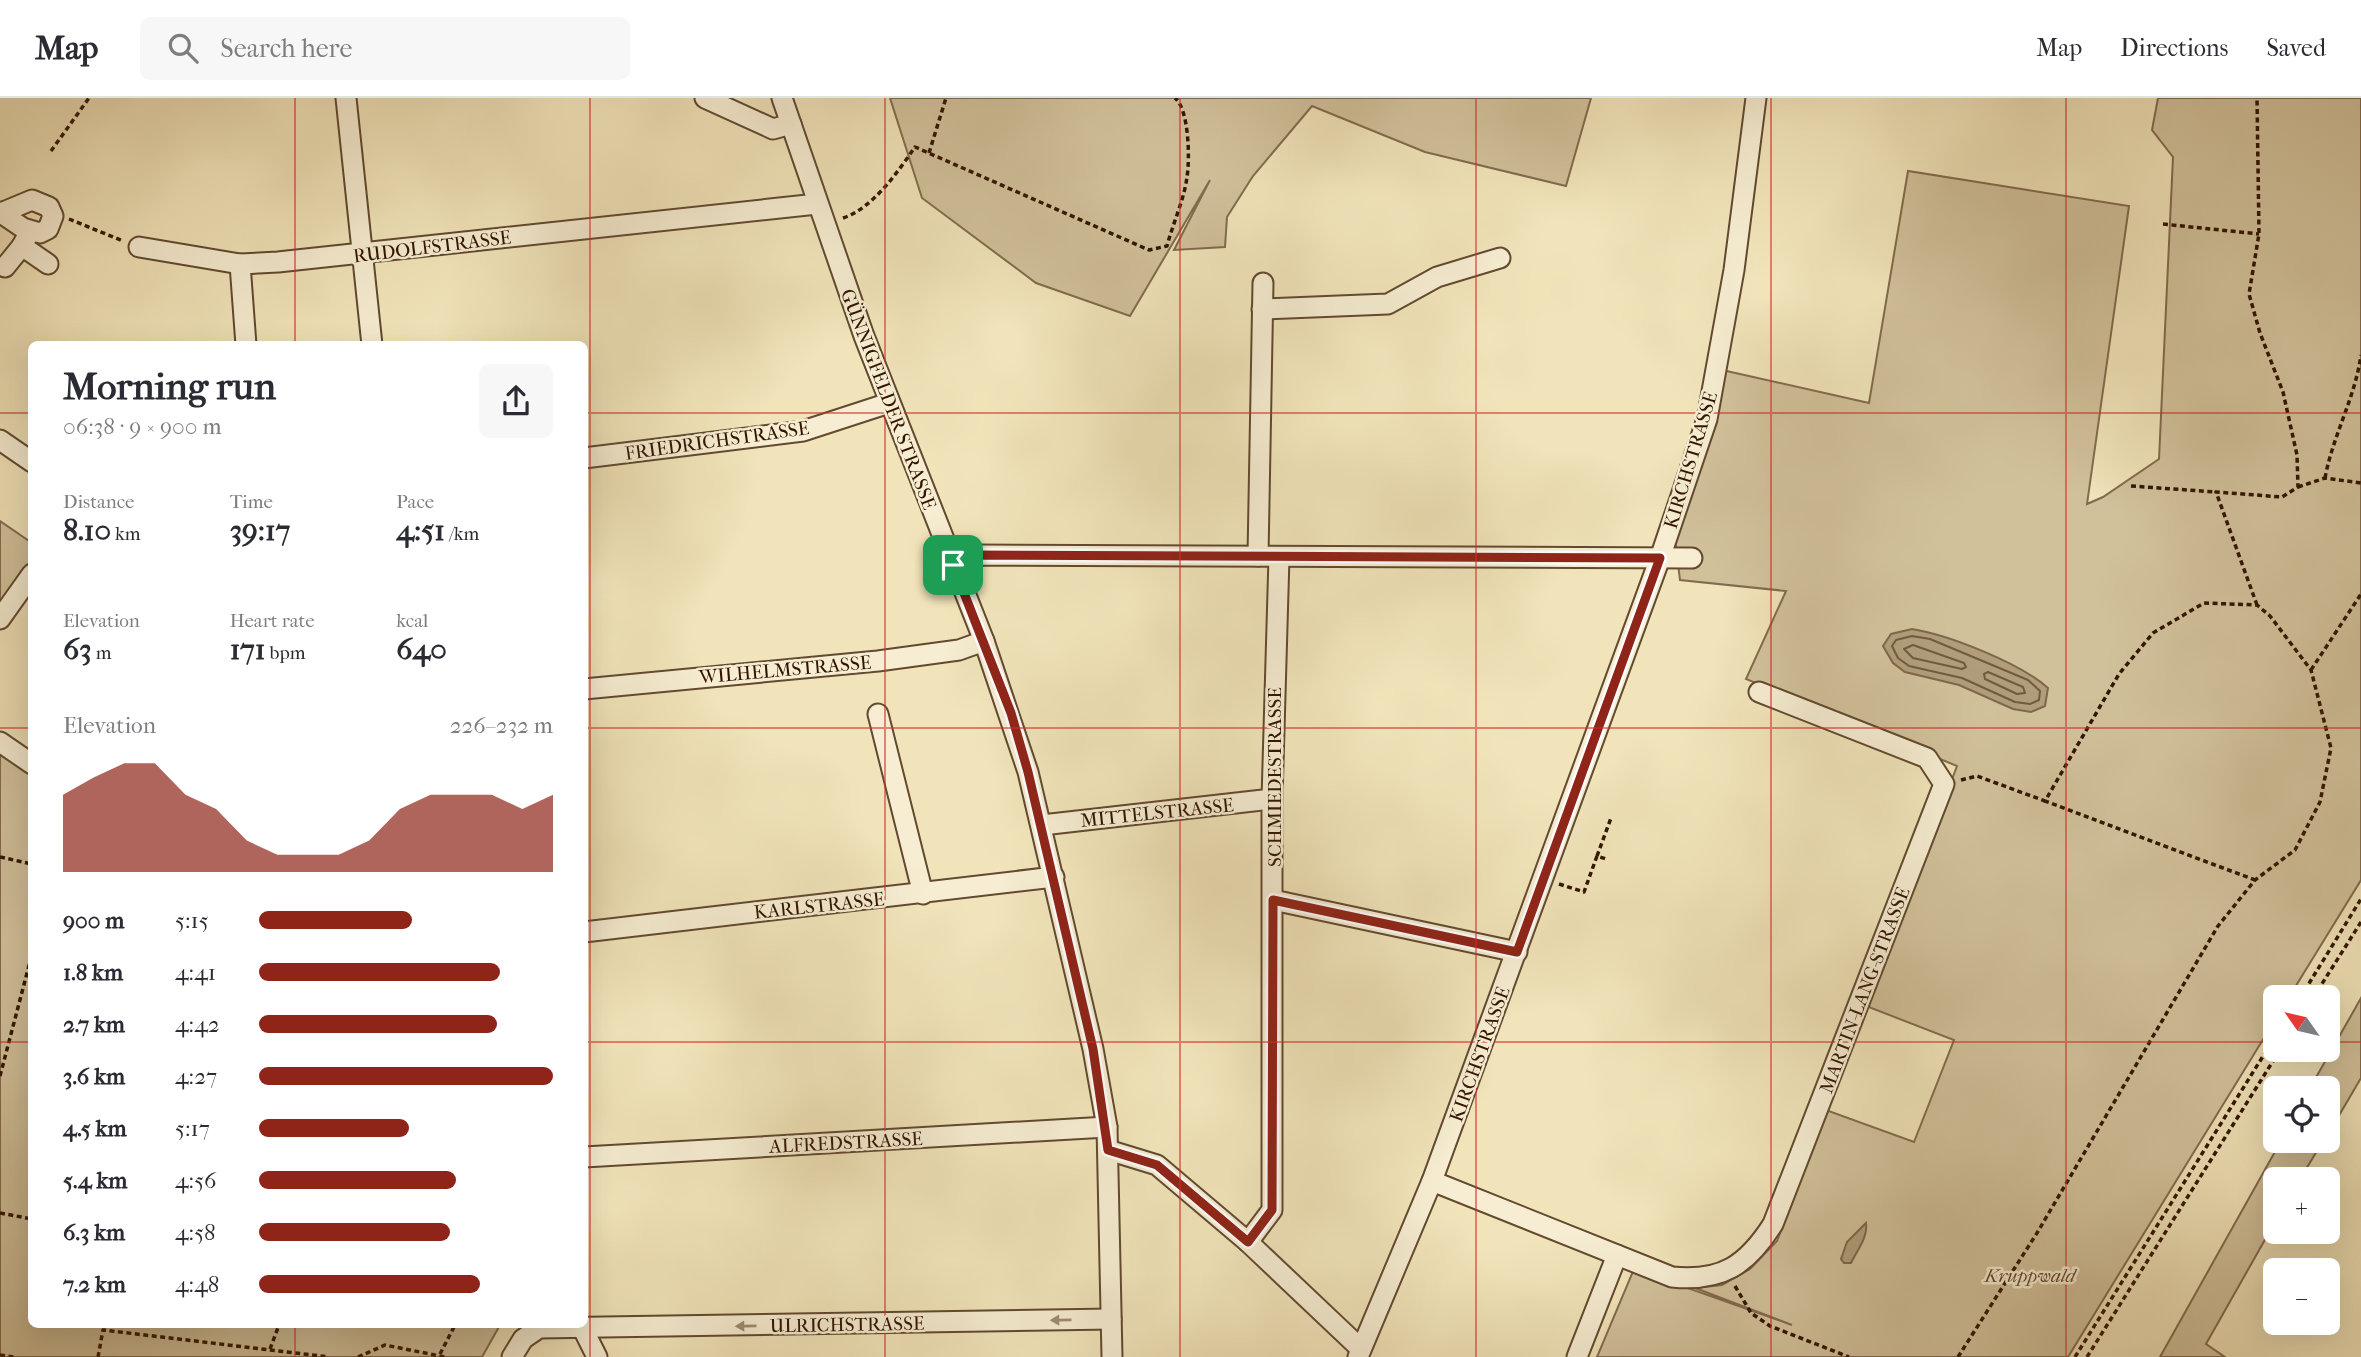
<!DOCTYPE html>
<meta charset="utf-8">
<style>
:root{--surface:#fff;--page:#f7f7f7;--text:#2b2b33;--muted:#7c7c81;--line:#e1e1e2;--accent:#8f2418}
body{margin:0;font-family:"IM FELL French Canon",serif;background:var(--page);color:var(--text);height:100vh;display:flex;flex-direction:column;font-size:26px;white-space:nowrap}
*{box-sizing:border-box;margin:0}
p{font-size:23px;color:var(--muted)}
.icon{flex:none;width:38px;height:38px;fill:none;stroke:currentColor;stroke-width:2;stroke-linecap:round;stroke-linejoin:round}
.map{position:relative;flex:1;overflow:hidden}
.side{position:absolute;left:28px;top:243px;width:560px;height:987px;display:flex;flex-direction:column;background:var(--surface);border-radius:10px;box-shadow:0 7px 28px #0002}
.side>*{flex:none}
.needle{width:46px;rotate:304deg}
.fabs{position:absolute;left:2263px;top:887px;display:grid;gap:14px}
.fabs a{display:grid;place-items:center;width:77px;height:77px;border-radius:10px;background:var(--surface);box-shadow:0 7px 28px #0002;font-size:35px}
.pin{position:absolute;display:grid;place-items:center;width:60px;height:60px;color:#fff;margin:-30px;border-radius:14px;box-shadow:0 4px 10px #0006}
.round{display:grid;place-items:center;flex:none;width:74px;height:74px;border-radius:10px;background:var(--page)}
.overview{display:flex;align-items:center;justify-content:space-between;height:119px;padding:0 35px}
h1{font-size:38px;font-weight:800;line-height:52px}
.stats{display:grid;grid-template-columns:repeat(3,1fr);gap:10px;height:119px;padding:7px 35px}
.stats div{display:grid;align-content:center}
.stats b{font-size:30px;font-weight:800}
.stats small{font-size:19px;font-weight:400}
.stats p{font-size:19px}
.chart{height:196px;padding:14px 35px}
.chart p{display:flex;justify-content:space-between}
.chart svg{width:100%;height:126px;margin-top:7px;fill:var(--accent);opacity:.7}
ul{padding:0 35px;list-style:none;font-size:23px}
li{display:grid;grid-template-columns:112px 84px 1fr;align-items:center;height:52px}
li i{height:18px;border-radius:9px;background:var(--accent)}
header{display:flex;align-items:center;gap:42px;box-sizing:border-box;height:98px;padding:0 35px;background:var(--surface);border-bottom:2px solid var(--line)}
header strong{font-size:33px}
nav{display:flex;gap:38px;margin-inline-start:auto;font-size:24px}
.search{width:490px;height:63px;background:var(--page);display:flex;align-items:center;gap:18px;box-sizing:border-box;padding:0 24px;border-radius:10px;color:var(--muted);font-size:26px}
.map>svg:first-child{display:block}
.green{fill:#d1c19b;stroke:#826b4e;stroke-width:2}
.water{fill:#b09e7b;stroke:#7e674a;stroke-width:2}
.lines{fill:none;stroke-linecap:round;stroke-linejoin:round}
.shore{stroke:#715a3e;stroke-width:2}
.minor-casing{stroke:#62492f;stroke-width:23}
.path{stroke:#321501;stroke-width:3.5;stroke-dasharray:5 3.5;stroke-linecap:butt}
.minor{stroke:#f6edd2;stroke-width:19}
.oneway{fill:#9e8c74}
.route-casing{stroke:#fff;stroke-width:14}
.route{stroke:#8f2418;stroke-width:9}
.grid{fill:none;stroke:#d62828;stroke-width:2;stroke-opacity:0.55}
.labels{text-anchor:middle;stroke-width:5;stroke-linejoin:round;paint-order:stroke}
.street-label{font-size:19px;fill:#321501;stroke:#f6edd2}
.park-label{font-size:19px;font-style:italic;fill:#62492f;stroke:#f6edd2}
</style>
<header>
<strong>Map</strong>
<div class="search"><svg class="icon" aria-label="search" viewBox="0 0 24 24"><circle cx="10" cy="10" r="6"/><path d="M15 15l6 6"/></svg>Search here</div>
<nav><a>Map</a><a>Directions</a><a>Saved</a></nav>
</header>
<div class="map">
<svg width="2361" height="1259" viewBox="0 0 2361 1259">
<rect width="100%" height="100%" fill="#f1e4ba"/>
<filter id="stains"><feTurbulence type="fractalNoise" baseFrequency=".00286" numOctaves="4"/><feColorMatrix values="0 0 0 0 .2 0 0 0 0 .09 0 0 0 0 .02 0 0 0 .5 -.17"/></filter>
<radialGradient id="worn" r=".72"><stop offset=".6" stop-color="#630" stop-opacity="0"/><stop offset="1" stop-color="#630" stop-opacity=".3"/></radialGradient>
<g class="green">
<path d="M890 0H1591L1566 88 1425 54 1312 8 1253 78 1227 119 1225 149 1174 152 1210 82 1130 218 1036 185 922 100Z"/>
<path d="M2158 0H2361V782L2289 899 2275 900V922L2068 1259H1597L1634 1171 1792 1227 1695 1190 1722 1187 1750 1171 1777 1143 1826 1012 1914 1044 1954 942 1866 908 1957 668 1746 581 1786 493 1680 482 1675 441 1722 272 1869 305 1908 73 2129 108 2087 406 2103 399 2159 361 2173 59 2152 32Z"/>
<path d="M0 423 32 445 31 462 0 507Z"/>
<path d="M0 653 31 675 32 1227H500L482 1259H0Z"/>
<path d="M2361 900V980L2328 1036V990H2310Z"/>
<path d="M2281 1043H2323L2300 1081 2275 1082V1124L2206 1246 2225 1259H2160Z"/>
</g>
<g class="water">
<path d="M1912 531C1949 537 2020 565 2048 590L2045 608 2031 614 2013 611 1959 587 1905 574 1893 565 1883 548 1891 536Z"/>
<path d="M1866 1125C1868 1140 1857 1152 1851 1165H1844L1841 1161 1847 1144Z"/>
</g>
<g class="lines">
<g class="shore">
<path d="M1912 538 1930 541 2028 582 2040 593 2039 602 2030 606 2015 604 1962 580 1909 568 1898 560 1892 548 1896 542Z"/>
<path d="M1913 547 1964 565 1966 569 1962 571 1913 560 1904 551Z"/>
<path d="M1988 574 2023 589 2025 595 2017 596 1985 581 1984 576Z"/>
</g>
<g class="minor-casing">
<g id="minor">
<path d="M346 0 372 247"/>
<path d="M705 0 773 31 791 26"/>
<path d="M782 0 864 238 984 543 1028 674 1093 951 1107 1029 1112 1259"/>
<path d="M0 114 1 115 23 130 40 135 48 131 53 118 49 109 32 102 1 115"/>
<path d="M30 133 22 148 48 166"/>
<path d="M139 149 240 166 278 164 817 106"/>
<path d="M240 166 246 247"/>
<path d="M5 169 22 148"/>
<path d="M1262 211 1388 206 1437 179 1500 160"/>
<path d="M0 342 32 364"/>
<path d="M584 360 803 333 889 305"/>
<path d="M1258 458 1263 185"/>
<path d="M953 467 975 457 1692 460"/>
<path d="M0 521 32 476"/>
<path d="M584 591 878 563 959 552 984 543"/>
<path d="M878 616 923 796"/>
<path d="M0 644 32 666"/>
<path d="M1042 727 1272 701"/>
<path d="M1273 802 1517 854"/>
<path d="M584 834 1054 779"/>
<path d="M1108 1052 1157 1067 1248 1144 1361 1251"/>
<path d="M584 1059 1107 1029"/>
<path d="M1432 1083 1672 1179C1722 1184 1747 1167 1773 1126L1944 686 1927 660 1759 594"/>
<path d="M1248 1144 1272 1112V701L1279 459"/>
<path d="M581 1227 597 1259"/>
<path d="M512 1259 523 1241 539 1230 1111 1221"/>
<path d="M1358 1259 1432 1083 1660 460 1707 321 1734 172 1756 0"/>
<path d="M1577 1259 1617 1157"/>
</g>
</g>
<g class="path">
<path d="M51 53 89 0"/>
<path d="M929 55 946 0"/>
<path d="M843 120C873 110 897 75 915 49L1149 152 1167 148C1173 125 1184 102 1187 79 1190 61 1189 11 1175 0"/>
<path d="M69 121 123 143"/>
<path d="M2163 126 2259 136"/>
<path d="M2325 380C2333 337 2355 300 2361 257"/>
<path d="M2131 388 2216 394"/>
<path d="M2298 389 2325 380 2361 385"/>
<path d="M2257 507 2216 394 2282 399 2298 389 2297 357 2283 294 2260 235 2249 196 2259 136 2257 0"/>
<path d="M2311 572 2361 496"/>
<path d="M1961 682 1977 678 2045 703"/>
<path d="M1597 758 1611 720"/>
<path d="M0 759 32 766"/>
<path d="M1559 786 1584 794 1597 758 1606 761"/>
<path d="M2300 900 2361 801"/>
<path d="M2313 900 2361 824"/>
<path d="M0 978 32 856"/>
<path d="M0 1115 32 1121"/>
<path d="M1735 1188 1751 1215 1770 1228 1849 1259"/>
<path d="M270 1251 279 1227"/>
<path d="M440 1256 455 1227"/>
<path d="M0 1257 14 1259"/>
<path d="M98 1259 103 1232 329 1259"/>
<path d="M358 1259 385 1247 445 1259"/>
<path d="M1958 1259 2037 1135 2218 828 2255 782 2295 752 2320 704 2331 650 2311 572 2270 518 2257 507 2204 505 2153 535 2119 576 2045 703 2255 782"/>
<path d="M2075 1259 2275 939"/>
<path d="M2087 1259 2280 952"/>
</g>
<use href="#minor" class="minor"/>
</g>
<defs><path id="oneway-solid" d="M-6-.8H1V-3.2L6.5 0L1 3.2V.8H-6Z" transform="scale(1.75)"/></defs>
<g class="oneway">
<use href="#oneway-solid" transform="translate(1061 1222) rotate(179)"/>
<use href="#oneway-solid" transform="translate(746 1228) rotate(179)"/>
</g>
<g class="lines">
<g class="route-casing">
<path id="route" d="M975 457 1660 460 1517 854 1273 802 1272 1112 1248 1144 1157 1067 1108 1052 1093 951 1028 674 1011 615 953 467Z"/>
</g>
<use href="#route" class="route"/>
</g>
<path class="grid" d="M295 0V247M590 0V1259M885 0V1259M1180 0V1259M1476 0V1259M1771 0V1259M2066 0V1259M0 315H32M584 315H2361M0 630H32M584 630H2361M0 944H32M584 944H2275M2328 944H2361M295 1227V1259"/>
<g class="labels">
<g class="street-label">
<text transform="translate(432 148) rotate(-7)" y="7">RUDOLFSTRASSE</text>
<text transform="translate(889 301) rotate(69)" y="7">GÜNNIGFELDER STRASSE</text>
<text transform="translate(717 342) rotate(-8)" y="7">FRIEDRICHSTRASSE</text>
<text transform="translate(1690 362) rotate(-73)" y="7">KIRCHSTRASSE</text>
<text transform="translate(785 571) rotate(-5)" y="7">WILHELMSTRASSE</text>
<text transform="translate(1274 679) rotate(-90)" y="7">SCHMIEDESTRASSE</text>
<text transform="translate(1157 714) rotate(-6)" y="7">MITTELSTRASSE</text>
<text transform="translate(819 807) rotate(-6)" y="7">KARLSTRASSE</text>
<text transform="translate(1864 892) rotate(-69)" y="7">MARTIN-LANG-STRASSE</text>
<text transform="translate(1479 956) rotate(-70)" y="7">KIRCHSTRASSE</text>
<text transform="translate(846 1044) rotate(-3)" y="7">ALFREDSTRASSE</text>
<text transform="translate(847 1226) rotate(-1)" y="7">ULRICHSTRASSE</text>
</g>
<g class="park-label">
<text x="2030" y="1184">Kruppwald</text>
</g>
</g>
<rect width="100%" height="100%" filter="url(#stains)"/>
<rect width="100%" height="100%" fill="url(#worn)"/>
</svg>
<div class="fabs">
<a><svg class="needle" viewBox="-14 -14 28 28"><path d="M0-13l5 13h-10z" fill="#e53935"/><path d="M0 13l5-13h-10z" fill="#7c7c81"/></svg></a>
<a><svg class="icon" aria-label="locate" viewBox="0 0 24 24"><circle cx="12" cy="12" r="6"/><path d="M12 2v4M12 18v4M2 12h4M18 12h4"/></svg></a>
<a>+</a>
<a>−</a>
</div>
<div class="pin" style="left:953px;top:467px;background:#1e9e55"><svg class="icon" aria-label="arrive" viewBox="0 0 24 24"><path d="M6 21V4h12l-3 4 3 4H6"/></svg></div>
<section class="side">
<div class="overview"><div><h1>Morning run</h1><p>06:38 · 9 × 900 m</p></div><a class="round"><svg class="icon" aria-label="share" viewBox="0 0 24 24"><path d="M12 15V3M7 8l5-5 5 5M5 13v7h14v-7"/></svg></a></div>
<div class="stats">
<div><p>Distance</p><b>8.10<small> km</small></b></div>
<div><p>Time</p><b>39:17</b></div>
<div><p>Pace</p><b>4:51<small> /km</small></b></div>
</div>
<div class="stats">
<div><p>Elevation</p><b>63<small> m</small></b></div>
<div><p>Heart rate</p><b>171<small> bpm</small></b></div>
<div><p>kcal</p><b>640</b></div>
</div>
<div class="chart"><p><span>Elevation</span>226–232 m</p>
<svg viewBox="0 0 160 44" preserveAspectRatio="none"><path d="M0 44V17L10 11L20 6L30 6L40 17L50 22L60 33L70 38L80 38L90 38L100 33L110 22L120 17L130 17L140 17L150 22L160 17V44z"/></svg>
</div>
<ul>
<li><b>900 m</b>5:15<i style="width:52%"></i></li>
<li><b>1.8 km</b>4:41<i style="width:82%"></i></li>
<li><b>2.7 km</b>4:42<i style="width:81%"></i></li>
<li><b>3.6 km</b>4:27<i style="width:100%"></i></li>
<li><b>4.5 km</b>5:17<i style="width:51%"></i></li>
<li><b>5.4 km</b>4:56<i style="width:67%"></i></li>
<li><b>6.3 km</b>4:58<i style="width:65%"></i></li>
<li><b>7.2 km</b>4:48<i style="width:75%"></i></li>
</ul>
</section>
</div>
